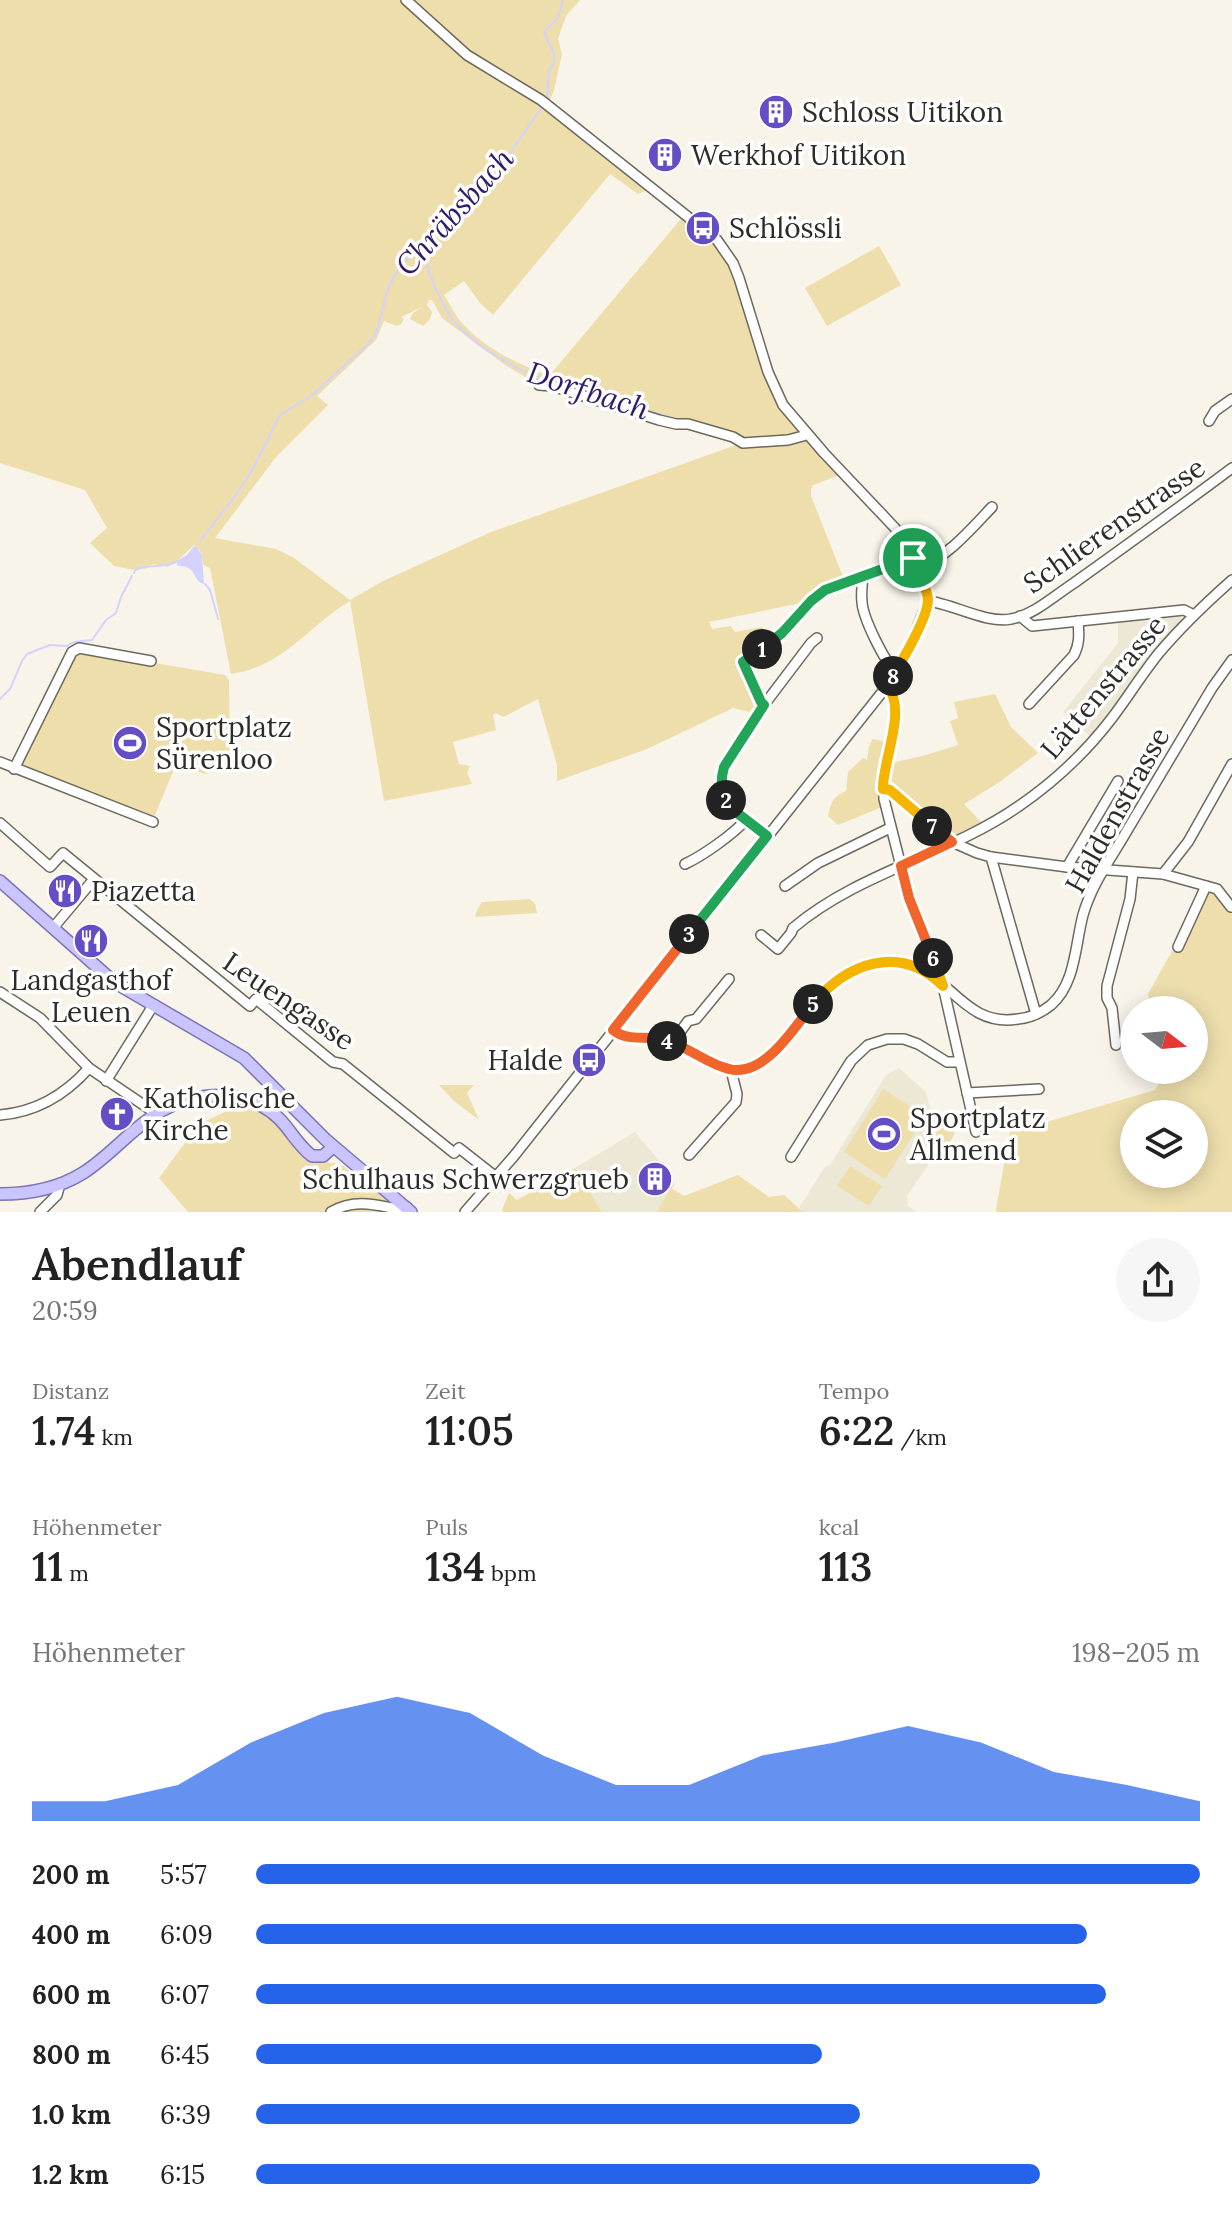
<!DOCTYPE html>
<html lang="de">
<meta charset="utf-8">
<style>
:root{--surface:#fff;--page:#f6f6f6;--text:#222;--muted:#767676;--accent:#2563eb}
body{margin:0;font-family:Lora,serif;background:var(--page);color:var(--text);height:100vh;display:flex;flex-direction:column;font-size:30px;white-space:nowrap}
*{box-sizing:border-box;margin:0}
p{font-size:26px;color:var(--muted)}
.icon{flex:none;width:44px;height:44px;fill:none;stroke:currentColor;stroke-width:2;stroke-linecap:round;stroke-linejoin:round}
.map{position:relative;height:1212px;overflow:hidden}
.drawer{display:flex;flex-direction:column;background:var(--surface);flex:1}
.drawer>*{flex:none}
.needle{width:52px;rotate:106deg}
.fabs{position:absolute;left:1120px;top:996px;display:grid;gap:16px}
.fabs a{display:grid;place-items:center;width:88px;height:88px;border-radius:50%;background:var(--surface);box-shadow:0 4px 20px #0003;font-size:40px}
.pin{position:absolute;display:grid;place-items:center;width:68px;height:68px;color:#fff;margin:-34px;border:4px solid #fff;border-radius:50%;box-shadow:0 2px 8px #0007}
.km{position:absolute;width:40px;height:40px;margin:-20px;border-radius:50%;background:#222;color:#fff;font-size:22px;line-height:40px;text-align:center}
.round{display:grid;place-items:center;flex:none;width:84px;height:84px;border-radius:42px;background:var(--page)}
.overview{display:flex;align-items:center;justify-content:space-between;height:136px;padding:0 32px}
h1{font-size:44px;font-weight:600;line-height:60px}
.stats{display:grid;grid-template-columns:repeat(3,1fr);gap:12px;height:136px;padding:8px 32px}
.stats div{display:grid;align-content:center}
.stats b{font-size:40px;font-weight:600}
.stats small{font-size:22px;font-weight:400}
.stats p{font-size:22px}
.chart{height:224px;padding:16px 32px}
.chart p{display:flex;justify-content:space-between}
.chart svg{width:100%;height:144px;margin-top:8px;fill:var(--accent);opacity:.7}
ul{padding:0 32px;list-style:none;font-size:26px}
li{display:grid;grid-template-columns:128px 96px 1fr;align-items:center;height:60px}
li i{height:20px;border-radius:10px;background:var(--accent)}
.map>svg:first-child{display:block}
.built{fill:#ede8d5}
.green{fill:#eddeac;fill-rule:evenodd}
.water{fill:#d4d2fe}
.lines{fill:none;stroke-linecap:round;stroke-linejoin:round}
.stream{stroke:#d4d2fe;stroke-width:2}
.minor-casing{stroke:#6c695f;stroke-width:12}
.major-casing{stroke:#7c75b3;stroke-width:14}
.minor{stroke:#fff;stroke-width:9}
.major{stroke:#cac4ff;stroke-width:11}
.split-1-casing{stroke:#fff;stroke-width:16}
.split-2-casing{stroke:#fff;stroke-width:16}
.split-3-casing{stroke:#fff;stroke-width:16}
.split-4-casing{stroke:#fff;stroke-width:16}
.split-5-casing{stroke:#fff;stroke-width:16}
.split-6-casing{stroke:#fff;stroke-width:16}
.split-7-casing{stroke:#fff;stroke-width:16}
.split-8-casing{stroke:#fff;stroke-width:16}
.split-9-casing{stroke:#fff;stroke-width:16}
.split-1{stroke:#22a559;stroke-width:10}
.split-2{stroke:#22a559;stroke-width:10}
.split-3{stroke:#22a559;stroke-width:10}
.split-4{stroke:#f0652b;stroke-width:10}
.split-5{stroke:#f0652b;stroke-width:10}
.split-6{stroke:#f5b400;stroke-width:10}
.split-7{stroke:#f0652b;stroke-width:10}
.split-8{stroke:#f5b400;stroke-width:10}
.split-9{stroke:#f5b400;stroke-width:10}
.labels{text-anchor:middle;stroke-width:7;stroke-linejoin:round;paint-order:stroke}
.poi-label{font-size:28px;fill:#2d2c27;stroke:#fff;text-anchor:start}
.street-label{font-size:28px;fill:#2d2c27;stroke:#fff}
.water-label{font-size:30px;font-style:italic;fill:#2f1b6c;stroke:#fff}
</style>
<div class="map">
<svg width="1232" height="1212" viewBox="0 0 1232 1212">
<rect width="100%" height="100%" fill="#f8f4e9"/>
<g class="built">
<path d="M1181 616 1182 619 1158 646 1138 675 1091 737 1063 712 1118 643V623Z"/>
<path d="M899 1068 926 1092 930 1108 955 1127 952 1139 943 1154 930 1162 907 1196 908 1206 917 1212H803L799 1208 825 1167 830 1165 886 1075Z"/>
<path d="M635 1132 669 1172 675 1185 657 1212H602L575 1168Z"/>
</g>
<g class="green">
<path d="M0 0H580L566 16 558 39 562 54 554 90 548 105 653 188 638 194 610 174 493 315 481 304 464 281 444 295C450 304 455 315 461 322 484 348 517 364 549 376L685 214 726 251 774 387 843 474 813 485 811 489V496L845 582 811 601 709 622 712 629 731 626 735 632 762 627 766 646 743 663 760 702 758 714 733 708 647 749 557 781V765L538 699 503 717 496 713 493 715 496 730 453 742 459 764 470 766 467 773 472 784 384 801 350 601C307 627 283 667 231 674L210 568 203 565C203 556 202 551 194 545L176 562 167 567 155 564 135 570 114 566 90 543 107 528 85 490 0 463ZM429 300H432L442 318 505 365 539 385 742 443 491 532 383 581 350 600 294 558 276 549 215 538 276 457 328 405 317 396 376 340 384 321 397 326 401 324 404 319 401 317 422 307 413 313 410 319 423 326 430 319 432 312 427 305Z"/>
<path d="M879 246 901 285 827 326 805 288Z"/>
<path d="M79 650 225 675 229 680 230 765 205 774 176 764 153 820 20 767 74 653Z"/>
<path d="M995 694 1011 727 1038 753 998 783 964 804 982 823 955 835 946 831 891 786 889 780 892 763 926 755 958 745 950 721 958 718 954 702Z"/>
<path d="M873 739 886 742 887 746 879 776 882 807 838 825 828 816C831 803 833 796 846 791L848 772 863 758 867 760 869 746Z"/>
<path d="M1205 892 1232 899V1212H997L996 1209 1011 1126 1036 1125 1155 1090 1163 1078 1162 1070H1194V1010H1151L1148 994ZM1134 1114H1194V1174H1134Z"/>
<path d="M530 899 535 904 537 913 475 917 477 910 482 902Z"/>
<path d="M439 1085H474L467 1093 479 1120 453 1100Z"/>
<path d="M883 1089 925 1116 885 1179 844 1152Z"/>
<path d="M225 1095 256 1103 307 1152 323 1156 329 1163H336L343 1166 395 1205 396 1212H188L159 1178 199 1124 225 1112Z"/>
<path d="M937 1121 955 1133 942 1154 923 1142Z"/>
<path d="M850 1166 882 1186 869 1206 837 1186Z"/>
<path d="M575 1168 602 1212H503L502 1210 509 1193 517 1200Z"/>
<path d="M738 1175 769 1197 784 1195 803 1212H657L671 1188 684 1196Z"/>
</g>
<path class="water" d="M194 546H196L202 555 204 584C192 581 197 565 178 566L176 561 187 555Z"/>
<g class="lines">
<g class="stream">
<path d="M547 99 549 72 554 62V54L544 32 558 18 563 0"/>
<path d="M421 245C428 271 439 304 457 325 481 351 520 372 553 382"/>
<path d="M586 392 672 418"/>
<path d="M200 541 236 495 251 472 280 415 311 396 368 344 377 331 387 292 394 276 416 249 508 156 542 107"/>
<path d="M134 573 135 570C150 564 163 568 176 562"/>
<path d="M205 584 210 590 218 619"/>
<path d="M0 699 10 689 22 661 27 654 50 645 67 646 74 642 92 640 106 620 116 613 121 597 132 576"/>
</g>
<g class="minor-casing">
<g id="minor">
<path d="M406 0 467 55 541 100 717 240 733 263 739 278 768 372 783 405 824 453 895 528 918 568 927 596 926 606 907 653 887 686 514 1156 465 1212"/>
<path d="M539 385 552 386 659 420 676 424H688L733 437 743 443 788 440 803 436 806 433"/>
<path d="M1209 421 1215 411 1232 399"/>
<path d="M918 568C948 557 971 529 992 507"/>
<path d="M863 576C862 585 861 594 862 602 863 618 884 661 896 672"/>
<path d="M928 601C953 604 987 624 1011 619 1034 615 1054 596 1074 583 1127 545 1180 507 1232 468"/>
<path d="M1020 616 1032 626 1184 610 1194 615"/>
<path d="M887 686 893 692 894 725 884 775V799L909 898 943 986 976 1132"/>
<path d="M1029 704 1074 655C1080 643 1079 634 1078 621"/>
<path d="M764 705 761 702 743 662 782 633 811 601 825 590 913 558"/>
<path d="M0 762 153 822"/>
<path d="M14 769 72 652 79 648 151 661"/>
<path d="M883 789 890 790 952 842 977 853 991 857 1067 867 1163 874 1217 889 1231 907"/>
<path d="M0 823 50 867 63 853 250 1006 256 999 333 1062 343 1064 454 1153 459 1148 496 1177"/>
<path d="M767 836C741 816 714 805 724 767L764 705 811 643 817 638"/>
<path d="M991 857 1036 1014"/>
<path d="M685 864C704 855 732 835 746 820"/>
<path d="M1067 867 1118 781"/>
<path d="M1163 874 1188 842 1232 764"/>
<path d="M785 886 818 863 890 828"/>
<path d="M53 928 94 879"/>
<path d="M761 935 778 949 791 933 793 928C859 872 949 855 1019 806 1054 782 1086 752 1112 718 1128 697 1142 674 1159 653 1181 627 1206 603 1232 580"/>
<path d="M1178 947 1206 886"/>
<path d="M0 992 40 1018 89 1068 151 1110 154 1115"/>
<path d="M613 1030C630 1043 650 1034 671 1042 690 1049 711 1067 731 1070 789 1079 811 949 902 963 949 970 963 1028 1018 1019 1030 1018 1041 1013 1051 1005 1076 983 1075 945 1083 915 1092 883 1112 857 1128 829 1156 782 1184 735 1212 688L1232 660"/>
<path d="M673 1042 688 1021 696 1019 729 979"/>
<path d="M1116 1045 1112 1008 1107 998V986L1130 899 1133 872"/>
<path d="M106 1081 151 1009 155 1005"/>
<path d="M967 1093 1039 1089"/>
<path d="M0 1115C37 1112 65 1095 89 1068"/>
<path d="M689 1155 736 1102 737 1094 731 1070"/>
<path d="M791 1157 851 1061 868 1045 887 1039H904L918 1044 947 1062H959"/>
<path d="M40 1212 57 1195 60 1184"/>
<path d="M331 1212C355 1198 376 1205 402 1210L407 1207"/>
</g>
</g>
<g class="major-casing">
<g id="major">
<path d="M0 881 114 982 244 1058 325 1139 411 1212"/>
<path d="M0 1194C28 1194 59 1188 83 1173 107 1158 126 1135 149 1119 180 1096 225 1087 260 1105 288 1119 291 1140 312 1156H323L333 1147"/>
</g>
</g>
<use href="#minor" class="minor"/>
<use href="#major" class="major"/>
</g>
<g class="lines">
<g class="split-1-casing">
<path id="split-1" d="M762 649 782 633 811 601 825 590 913 558"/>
</g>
<g class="split-2-casing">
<path id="split-2" d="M726 800C720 790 721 778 724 767L764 705 761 702 743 662 762 649"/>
</g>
<g class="split-3-casing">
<path id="split-3" d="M689 934 767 836 732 809 726 800"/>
</g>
<g class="split-4-casing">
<path id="split-4" d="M667 1041C646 1034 630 1043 613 1030L689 934"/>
</g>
<g class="split-5-casing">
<path id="split-5" d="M667 1041C689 1047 707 1064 729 1069 764 1078 794 1028 813 1004"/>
</g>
<g class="split-6-casing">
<path id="split-6" d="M813 1004C847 963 900 943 943 986L933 958"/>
</g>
<g class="split-7-casing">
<path id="split-7" d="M932 826 952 842 901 866 909 898 933 958"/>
</g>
<g class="split-8-casing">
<path id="split-8" d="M893 676 887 686C908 709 882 762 883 789L890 790 932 826"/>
</g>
<g class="split-9-casing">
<path id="split-9" d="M893 676C902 661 928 617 928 600 928 592 917 566 913 558"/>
</g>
<use href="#split-1" class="split-1"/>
<use href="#split-2" class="split-2"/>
<use href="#split-3" class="split-3"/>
<use href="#split-4" class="split-4"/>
<use href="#split-5" class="split-5"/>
<use href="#split-6" class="split-6"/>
<use href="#split-7" class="split-7"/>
<use href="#split-8" class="split-8"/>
<use href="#split-9" class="split-9"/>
</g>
<defs>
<g id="building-disc" transform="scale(1.8)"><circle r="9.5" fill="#654dc6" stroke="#fff"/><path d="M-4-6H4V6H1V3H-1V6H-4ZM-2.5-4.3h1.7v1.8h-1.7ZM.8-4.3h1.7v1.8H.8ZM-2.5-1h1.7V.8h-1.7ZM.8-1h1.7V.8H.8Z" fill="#fff"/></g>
<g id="bus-disc" transform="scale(1.8)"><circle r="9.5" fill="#654dc6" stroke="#fff"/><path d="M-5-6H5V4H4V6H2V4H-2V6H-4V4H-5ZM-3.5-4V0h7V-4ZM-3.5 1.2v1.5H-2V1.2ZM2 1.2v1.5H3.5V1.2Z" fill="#fff"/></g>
<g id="stadium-disc" transform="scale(1.8)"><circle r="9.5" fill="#654dc6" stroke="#fff"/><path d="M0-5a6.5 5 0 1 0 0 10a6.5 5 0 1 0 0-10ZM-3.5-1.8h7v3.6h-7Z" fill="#fff"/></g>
<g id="restaurant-disc" transform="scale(1.8)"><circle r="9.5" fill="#654dc6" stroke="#fff"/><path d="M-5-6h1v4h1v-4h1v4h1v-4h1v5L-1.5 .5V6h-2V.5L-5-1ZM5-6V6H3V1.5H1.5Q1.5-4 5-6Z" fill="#fff"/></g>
<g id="church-disc" transform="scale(1.8)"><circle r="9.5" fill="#654dc6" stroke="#fff"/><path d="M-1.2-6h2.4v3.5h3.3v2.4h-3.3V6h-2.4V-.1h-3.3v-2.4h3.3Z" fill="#fff"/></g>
</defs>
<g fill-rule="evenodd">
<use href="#building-disc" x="776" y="112"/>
<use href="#building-disc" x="665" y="155"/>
<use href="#bus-disc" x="703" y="228"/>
<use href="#stadium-disc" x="130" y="743"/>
<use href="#restaurant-disc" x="65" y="891"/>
<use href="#restaurant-disc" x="91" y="941"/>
<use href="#bus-disc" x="589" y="1060"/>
<use href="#church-disc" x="117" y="1114"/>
<use href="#stadium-disc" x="884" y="1134"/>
<use href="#building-disc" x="655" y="1179"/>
</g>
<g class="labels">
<g class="poi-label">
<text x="802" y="122">Schloss Uitikon</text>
<text x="691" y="165">Werkhof Uitikon</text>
<text x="729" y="238">Schlössli</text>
<text x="156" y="737">Sportplatz<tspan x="156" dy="32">Sürenloo</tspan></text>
<text x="91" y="901">Piazetta</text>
<text x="91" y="990" text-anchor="middle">Landgasthof<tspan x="91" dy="32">Leuen</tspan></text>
<text x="563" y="1070" text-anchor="end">Halde</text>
<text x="143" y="1108">Katholische<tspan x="143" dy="32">Kirche</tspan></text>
<text x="910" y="1128">Sportplatz<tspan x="910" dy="32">Allmend</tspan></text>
<text x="629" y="1189" text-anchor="end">Schulhaus Schwerzgrueb</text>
</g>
<g class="street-label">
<text transform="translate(1114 525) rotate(-35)" y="10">Schlierenstrasse</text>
<text transform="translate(1103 687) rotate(-50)" y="10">Lättenstrasse</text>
<text transform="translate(1117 810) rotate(-61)" y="10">Haldenstrasse</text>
<text transform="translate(289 1001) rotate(34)" y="10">Leuengasse</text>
</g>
<g class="water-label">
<text transform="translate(455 212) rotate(-48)" y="10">Chräbsbach</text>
<text transform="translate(588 391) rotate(18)" y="10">Dorfbach</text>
</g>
</g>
</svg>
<div class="fabs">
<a><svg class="needle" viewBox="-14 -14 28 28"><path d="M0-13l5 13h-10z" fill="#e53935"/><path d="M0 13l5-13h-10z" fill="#767676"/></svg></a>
<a><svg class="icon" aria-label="layers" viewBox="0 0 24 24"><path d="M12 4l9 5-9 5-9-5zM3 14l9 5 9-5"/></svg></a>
</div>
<div class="pin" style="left:913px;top:558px;background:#1e9e55"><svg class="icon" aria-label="arrive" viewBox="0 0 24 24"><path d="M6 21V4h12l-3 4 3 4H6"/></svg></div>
<b class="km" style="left:762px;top:649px">1</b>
<b class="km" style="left:726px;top:800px">2</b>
<b class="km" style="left:689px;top:934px">3</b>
<b class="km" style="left:667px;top:1041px">4</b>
<b class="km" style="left:813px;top:1004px">5</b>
<b class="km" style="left:933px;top:958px">6</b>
<b class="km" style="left:932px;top:826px">7</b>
<b class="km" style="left:893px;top:676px">8</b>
</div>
<section class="drawer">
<div class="overview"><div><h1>Abendlauf</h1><p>20:59</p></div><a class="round"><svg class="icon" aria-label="share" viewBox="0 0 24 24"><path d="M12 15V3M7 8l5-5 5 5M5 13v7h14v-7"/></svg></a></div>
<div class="stats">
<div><p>Distanz</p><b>1.74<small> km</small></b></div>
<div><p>Zeit</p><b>11:05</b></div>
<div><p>Tempo</p><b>6:22<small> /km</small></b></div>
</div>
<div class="stats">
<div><p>Höhenmeter</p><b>11<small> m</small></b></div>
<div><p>Puls</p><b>134<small> bpm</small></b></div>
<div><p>kcal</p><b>113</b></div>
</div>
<div class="chart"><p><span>Höhenmeter</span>198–205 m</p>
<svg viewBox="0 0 160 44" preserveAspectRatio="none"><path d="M0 44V38L10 38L20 33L30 20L40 11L50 6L60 11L70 24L80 33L90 33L100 24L110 20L120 15L130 20L140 29L150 33L160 38V44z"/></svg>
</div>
<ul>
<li><b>200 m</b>5:57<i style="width:100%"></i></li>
<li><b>400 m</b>6:09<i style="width:88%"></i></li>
<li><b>600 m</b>6:07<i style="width:90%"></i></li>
<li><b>800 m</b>6:45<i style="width:60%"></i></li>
<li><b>1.0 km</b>6:39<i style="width:64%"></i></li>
<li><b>1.2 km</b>6:15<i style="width:83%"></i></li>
</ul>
</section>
